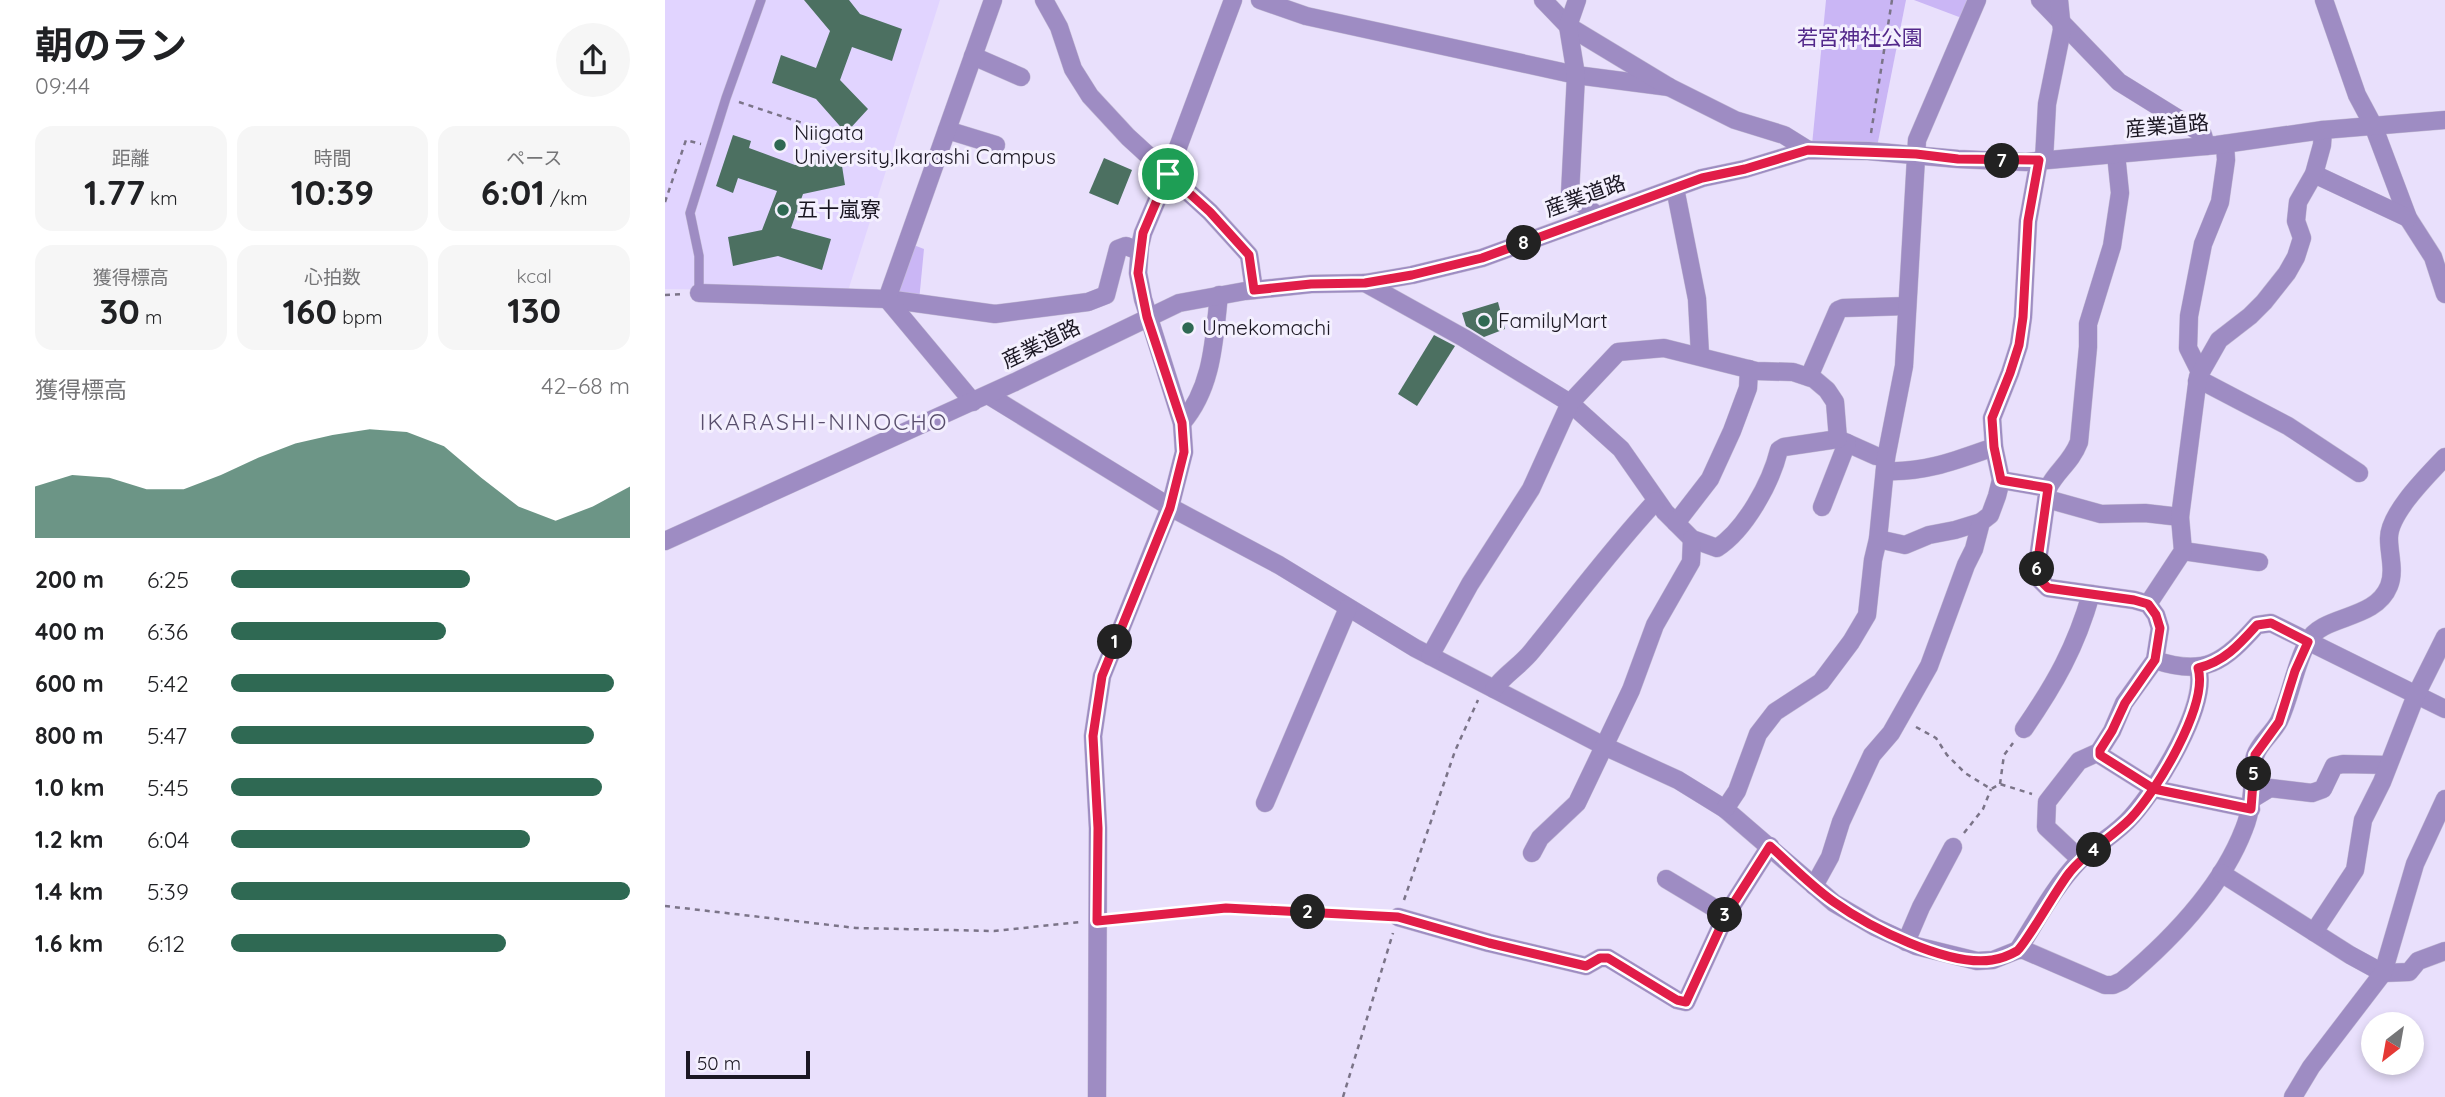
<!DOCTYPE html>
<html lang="ja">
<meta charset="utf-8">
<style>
:root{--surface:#fff;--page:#f6f6f6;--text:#202124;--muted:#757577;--accent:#2f6953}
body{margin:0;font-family:Quicksand,"Noto Sans JP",sans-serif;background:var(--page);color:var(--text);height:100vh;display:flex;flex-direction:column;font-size:26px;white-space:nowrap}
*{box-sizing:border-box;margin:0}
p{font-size:23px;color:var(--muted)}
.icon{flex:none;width:38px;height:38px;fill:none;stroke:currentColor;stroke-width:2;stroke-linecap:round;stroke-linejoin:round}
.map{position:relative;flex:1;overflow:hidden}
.side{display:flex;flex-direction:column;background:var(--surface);width:665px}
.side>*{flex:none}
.needle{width:46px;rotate:211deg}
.tools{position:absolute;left:1696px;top:1012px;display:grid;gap:14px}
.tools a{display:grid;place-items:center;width:63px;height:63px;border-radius:50%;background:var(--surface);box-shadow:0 4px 10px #0003;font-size:35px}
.scale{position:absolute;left:21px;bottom:18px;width:124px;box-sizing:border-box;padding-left:7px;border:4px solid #1b1723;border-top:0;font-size:19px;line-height:24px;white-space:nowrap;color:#1b1723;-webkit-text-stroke:5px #f4f0fe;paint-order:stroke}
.pin{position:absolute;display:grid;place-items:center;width:60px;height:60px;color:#fff;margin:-30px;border:4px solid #fff;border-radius:50%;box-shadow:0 2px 7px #0007}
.km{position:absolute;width:35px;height:35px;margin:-18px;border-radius:50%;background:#222;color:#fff;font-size:19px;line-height:35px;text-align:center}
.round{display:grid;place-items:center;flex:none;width:74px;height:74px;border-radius:37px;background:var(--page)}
.head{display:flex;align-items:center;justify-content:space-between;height:119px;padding:0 35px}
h1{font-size:38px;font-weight:700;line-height:52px}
.stats{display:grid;grid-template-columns:repeat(3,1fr);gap:10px;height:119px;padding:7px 35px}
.stats div{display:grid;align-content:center;border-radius:18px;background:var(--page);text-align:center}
.stats b{font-size:35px;font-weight:700}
.stats small{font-size:19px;font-weight:400}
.stats p{font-size:19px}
.chart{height:196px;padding:14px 35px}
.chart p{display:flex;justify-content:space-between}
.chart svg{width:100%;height:126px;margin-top:7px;fill:var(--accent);opacity:.7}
ul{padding:0 35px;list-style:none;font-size:23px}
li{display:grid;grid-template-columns:112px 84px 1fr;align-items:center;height:52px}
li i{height:18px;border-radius:9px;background:var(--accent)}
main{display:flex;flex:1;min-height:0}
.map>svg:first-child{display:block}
.built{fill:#e1d4ff}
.green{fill:#cab6f5}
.building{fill:#4c7061}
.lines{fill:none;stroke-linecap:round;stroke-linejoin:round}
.service-casing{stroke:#c4bcd5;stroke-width:10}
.minor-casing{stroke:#c4bcd5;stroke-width:19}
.tertiary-casing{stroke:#c4bcd5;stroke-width:19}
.path{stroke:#7b7488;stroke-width:2.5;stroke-dasharray:5 5;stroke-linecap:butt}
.service{stroke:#9e8cc3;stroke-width:9}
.minor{stroke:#9e8cc3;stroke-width:18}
.tertiary{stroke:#9e8cc3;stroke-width:18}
.route-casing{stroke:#fff;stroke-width:14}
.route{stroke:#e11d48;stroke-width:9}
.poi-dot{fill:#2f6953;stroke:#f4f0fe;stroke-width:2.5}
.labels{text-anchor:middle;stroke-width:6;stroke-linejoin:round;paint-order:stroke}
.park-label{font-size:21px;fill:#53288a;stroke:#f4f0fe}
.street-label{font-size:21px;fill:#1b1723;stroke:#f4f0fe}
.poi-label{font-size:21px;fill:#1b1723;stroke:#f4f0fe;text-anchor:start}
.neighbourhood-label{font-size:23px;letter-spacing:2px;fill:#594f6d;stroke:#f4f0fe}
</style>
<main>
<section class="side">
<div class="head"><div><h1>朝のラン</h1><p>09:44</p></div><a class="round"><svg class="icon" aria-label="share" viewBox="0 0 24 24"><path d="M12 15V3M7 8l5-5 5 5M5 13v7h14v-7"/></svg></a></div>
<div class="stats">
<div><p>距離</p><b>1.77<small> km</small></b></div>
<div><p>時間</p><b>10:39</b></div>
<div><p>ペース</p><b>6:01<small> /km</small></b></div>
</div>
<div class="stats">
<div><p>獲得標高</p><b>30<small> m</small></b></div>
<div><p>心拍数</p><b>160<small> bpm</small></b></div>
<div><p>kcal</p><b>130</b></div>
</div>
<div class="chart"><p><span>獲得標高</span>42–68 m</p>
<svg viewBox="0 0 160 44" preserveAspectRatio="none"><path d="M0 44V26L10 22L20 23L30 27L40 27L50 22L60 16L70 11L80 8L90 6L100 7L110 12L120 23L130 33L140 38L150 33L160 26V44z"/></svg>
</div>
<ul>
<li><b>200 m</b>6:25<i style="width:60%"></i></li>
<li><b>400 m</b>6:36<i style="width:54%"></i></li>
<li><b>600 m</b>5:42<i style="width:96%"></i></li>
<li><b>800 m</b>5:47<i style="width:91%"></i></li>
<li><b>1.0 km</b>5:45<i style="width:93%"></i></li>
<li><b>1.2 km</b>6:04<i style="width:75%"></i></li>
<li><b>1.4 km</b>5:39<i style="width:100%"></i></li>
<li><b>1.6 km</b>6:12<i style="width:69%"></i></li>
</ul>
</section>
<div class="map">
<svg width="1780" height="1097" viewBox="0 0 1780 1097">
<rect width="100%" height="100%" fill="#e9e0fc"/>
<path class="built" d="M0 0H275L183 291 0 289Z"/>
<g class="green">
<path d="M1161 0H1241L1212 147 1147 145Z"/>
<path d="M1249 0H1311L1302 20Z"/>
<path d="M246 244 259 249 254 301 230 298Z"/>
</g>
<g class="building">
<path d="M139 0H184L195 14 237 29 227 61 187 47 175 80 203 109 181 133 151 99 107 83 116 55 151 68 165 31Z"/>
<path d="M68 135 86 141 84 148 130 165 175 153 180 185 138 194 126 228 166 239 157 270 113 256 68 266 63 237 97 230 112 191 73 178 68 193 51 186Z"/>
<path d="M439 158 467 170 453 205 424 193Z"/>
<path d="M833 302 840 329 819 337 801 326 797 313Z"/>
<path d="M769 335 790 346 752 406 733 394Z"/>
</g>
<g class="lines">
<g class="service-casing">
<path id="service" d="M34 293V256L25 213 61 98 96 0"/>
</g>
<g class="minor-casing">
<g id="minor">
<path d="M379 0 394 27 408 69 425 96 463 137 545 212 584 255 589 290"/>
<path d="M595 0 641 16 911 75 1004 87"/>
<path d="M878 0 903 26 1004 87 1070 120 1119 135 1143 150"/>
<path d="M912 0 903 26 911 75 905 194 933 216"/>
<path d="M1375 0 1454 82 1533 131 1538 135 1541 146"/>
<path d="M1659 0 1692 95 1708 125 1743 218 1768 257 1780 294"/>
<path d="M308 56 356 77"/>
<path d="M282 130 331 145"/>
<path d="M1379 160 1382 104 1397 30 1394 0"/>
<path d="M1649 174 1743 218"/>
<path d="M1010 188 1032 299 1035 355"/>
<path d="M700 283 799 338 905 403 956 449 1000 512 1027 539 1052 548C1080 530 1106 483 1114 450L1119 447 1173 439 1211 456 1221 458"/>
<path d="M34 293 222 299 330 314 423 302 441 295 453 249 461 246 474 251"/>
<path d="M1535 372 1523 348 1524 316 1538 244 1555 202 1561 160 1560 144"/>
<path d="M1144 377 1173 310 1178 308 1242 306"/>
<path d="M1532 381 1539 382 1623 426 1694 473"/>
<path d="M323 395 505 507 614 565 750 648 939 746 1013 780 1060 809 1169 903 1210 927 1251 946 1312 961 1328 960 1353 950H1359L1440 985H1448L1457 981C1506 940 1556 889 1579 829 1586 812 1587 795 1588 777 1589 771 1588 762 1590 756 1594 743 1608 733 1614 721 1626 696 1629 667 1643 641 1658 614 1710 621 1724 586 1730 571 1724 554 1724 539 1723 514 1763 475 1780 457"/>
<path d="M308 402 222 299 328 0"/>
<path d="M517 423C548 387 549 339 554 295"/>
<path d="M1220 471C1260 473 1292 460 1329 447"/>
<path d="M1336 480 1383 488 1372 567 1374 579 1383 588 1469 600 1483 604 1491 615 1495 628 1490 660 1459 703 1447 731 1435 750V755L1489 789 1586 809"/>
<path d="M1383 488C1392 470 1406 463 1414 442L1423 347V324L1447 246 1455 193 1451 154"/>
<path d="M1382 499 1436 514 1480 513 1515 517"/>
<path d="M1157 507 1182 443"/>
<path d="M1011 523 1045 479 1067 431 1083 388 1084 369"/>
<path d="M1213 539 1240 545 1264 535 1290 530 1316 522"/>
<path d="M1518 551 1594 562"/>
<path d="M1483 604 1518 551 1515 517 1533 377 1554 340 1585 316 1599 302 1622 273 1631 257 1637 238 1631 221 1633 202 1649 174 1657 145 1658 130"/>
<path d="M765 656 805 584 866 489 905 403 953 352 999 348 1091 371 1128 372 1149 379 1162 390 1170 402 1173 439"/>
<path d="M1490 660C1540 677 1559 662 1592 625L1606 623 1780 709"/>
<path d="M829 689C839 675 856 665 867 651 908 601 947 548 991 501"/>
<path d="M1359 729C1390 684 1411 647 1426 594"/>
<path d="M1587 799 1605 788 1647 793 1658 789 1669 766 1678 764 1723 765"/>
<path d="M600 803 683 608"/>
<path d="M1060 809 1072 791 1093 734 1110 712 1156 682 1186 642 1202 615 1208 560 1213 539 1221 458 1239 366 1252 140 1312 0"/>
<path d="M867 853 875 838 912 803 966 690 990 625 1026 562 1027 539"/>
<path d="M1415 859 1381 827 1382 802 1414 761 1434 752"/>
<path d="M1556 873 1685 955 1718 973 1744 972 1753 961 1780 951"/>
<path d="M1001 879 1061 915"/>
<path d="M1149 886 1165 857 1176 822 1207 755 1226 733 1264 666 1301 565 1309 549 1316 522 1325 515 1332 496 1336 480 1329 447 1327 418 1345 373 1354 345 1358 317 1363 221 1374 160"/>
<path d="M733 917 824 943 921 966 935 958H943L1012 1000 1021 1002 1061 915 1105 846"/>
<path d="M1649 932 1690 870 1698 820 1717 782 1751 695 1780 637"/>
<path d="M1241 942 1256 907 1288 847"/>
<path d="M1353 950C1372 920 1389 887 1414 861 1429 845 1451 835 1467 816 1492 788 1544 705 1533 668"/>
<path d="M1628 1097 1646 1067 1718 973 1750 864 1780 799"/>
</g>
</g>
<g class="tertiary-casing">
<g id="tertiary">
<path d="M0 541 350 382 514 303 580 291 646 284 700 283 747 275 817 258 1037 178 1080 169 1143 150 1203 151 1293 159 1361 162 1552 145 1658 130 1780 120"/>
<path d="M432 1097 433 828 428 736 437 676 505 507 519 452 517 423 478 299 473 273 475 246 478 233 503 174 568 0"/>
</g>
</g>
<g class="path">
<path d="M74 102 140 124"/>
<path d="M1206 133 1227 0"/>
<path d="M0 202 21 140 36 144"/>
<path d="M0 295 18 294"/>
<path d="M1251 727 1271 738 1282 755 1300 773 1326 789 1335 784 1367 794"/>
<path d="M1335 784 1339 755 1348 743"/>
<path d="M1299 833 1318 809 1326 789"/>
<path d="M739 900 790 751 813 700"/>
<path d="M0 906 191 928 329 931 415 922"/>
<path d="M449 919 561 907 718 917"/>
<path d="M678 1097 728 933"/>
</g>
<use href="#service" class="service"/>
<use href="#minor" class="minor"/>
<use href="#tertiary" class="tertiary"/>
</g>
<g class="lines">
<g class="route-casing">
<path id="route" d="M503 174 478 233 473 273 482 317 517 423 519 452 505 508 437 676 428 736 433 828 432 921 561 908 733 917 824 943 921 966 935 958H943L1012 1000 1021 1002 1061 915 1105 846C1126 865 1146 886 1169 902 1204 927 1283 967 1327 960 1334 959 1345 955 1352 951 1361 944 1393 886 1405 872 1422 851 1446 838 1465 819 1491 792 1544 705 1533 668 1559 662 1574 645 1592 625L1606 623 1643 642 1630 671 1614 722 1590 755 1586 809 1489 789 1435 755V750L1447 731 1460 703 1490 660 1495 628 1491 615 1483 604 1469 600 1383 588 1374 579 1372 567 1383 488 1336 480 1329 447 1327 418 1345 373 1354 345 1358 317 1363 221 1374 160 1293 159 1251 154 1143 150 1080 169 1037 178 817 258 747 275 700 283 646 284 589 290 584 255 545 212 503 174"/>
</g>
<use href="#route" class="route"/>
</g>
<g class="poi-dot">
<circle cx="115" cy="145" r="7"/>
<circle cx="118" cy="210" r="7"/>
<circle cx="819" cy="321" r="7"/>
<circle cx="523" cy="328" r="7"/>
</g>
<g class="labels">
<g class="park-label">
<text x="1195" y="45">若宮神社公園</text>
</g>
<g class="street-label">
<text transform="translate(1502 126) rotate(-5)" y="7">産業道路</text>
<text transform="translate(920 196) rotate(-20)" y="7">産業道路</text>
<text transform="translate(376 344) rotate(-26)" y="7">産業道路</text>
</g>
<g class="poi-label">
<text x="129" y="140">Niigata<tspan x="129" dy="24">University,Ikarashi Campus</tspan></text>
<text x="132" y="217">五十嵐寮</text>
<text x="833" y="328">FamilyMart</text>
<text x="537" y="335">Umekomachi</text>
</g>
<g class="neighbourhood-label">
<text x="159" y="430">IKARASHI-NINOCHO</text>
</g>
</g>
</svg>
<div class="tools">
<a><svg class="needle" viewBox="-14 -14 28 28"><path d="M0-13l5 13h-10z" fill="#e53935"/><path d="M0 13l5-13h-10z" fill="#757577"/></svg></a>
</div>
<div class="scale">50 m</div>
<div class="pin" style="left:503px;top:174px;background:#1e9e55"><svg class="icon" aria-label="arrive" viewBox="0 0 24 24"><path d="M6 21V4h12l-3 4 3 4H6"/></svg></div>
<b class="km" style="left:450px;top:642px">1</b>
<b class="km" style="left:643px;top:912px">2</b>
<b class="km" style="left:1060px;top:915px">3</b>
<b class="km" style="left:1429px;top:850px">4</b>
<b class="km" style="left:1589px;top:774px">5</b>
<b class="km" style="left:1372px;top:569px">6</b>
<b class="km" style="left:1337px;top:161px">7</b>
<b class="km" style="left:859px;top:243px">8</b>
</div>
</main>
